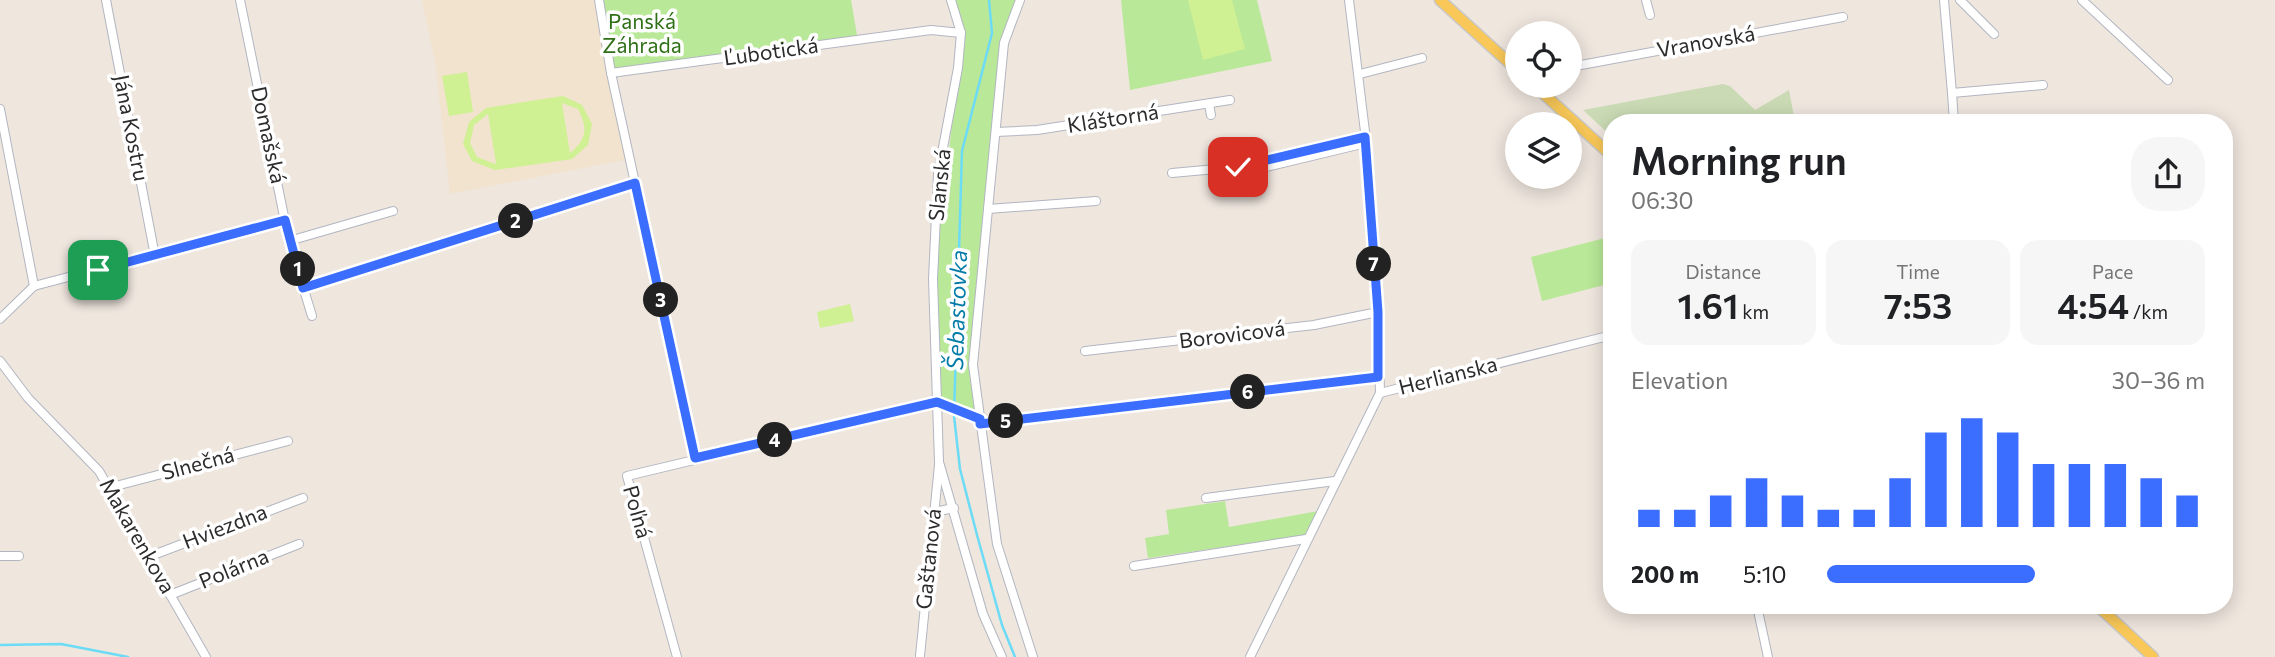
<!DOCTYPE html>
<meta charset="utf-8">
<style>
:root{--surface:#fff;--page:#f6f6f6;--text:#202124;--muted:#757577;--accent:#3b6eff}
body{margin:0;font-family:Commissioner,sans-serif;background:var(--page);color:var(--text);height:100vh;display:flex;flex-direction:column;font-size:26px;white-space:nowrap}
*{box-sizing:border-box;margin:0}
p{font-size:23px;color:var(--muted)}
.icon{flex:none;width:38px;height:38px;fill:none;stroke:currentColor;stroke-width:2;stroke-linecap:round;stroke-linejoin:round}
.map{position:relative;flex:1;overflow:hidden}
.panel{position:absolute;left:1603px;top:114px;width:630px;height:500px;display:flex;flex-direction:column;background:var(--surface);border-radius:28px;box-shadow:0 4px 18px #0003}
.panel>*{flex:none}
.controls{position:absolute;left:1505px;top:21px;display:grid;gap:14px}
.controls a{display:grid;place-items:center;width:77px;height:77px;border-radius:50%;background:var(--surface);box-shadow:0 4px 18px #0003;font-size:35px}
.pin{position:absolute;display:grid;place-items:center;width:60px;height:60px;color:#fff;margin:-30px;border-radius:14px;box-shadow:0 4px 10px #0006}
.km{position:absolute;width:35px;height:35px;margin:-18px;border-radius:50%;background:#222;color:#fff;font-size:19px;line-height:35px;text-align:center}
.round{display:grid;place-items:center;flex:none;width:74px;height:74px;border-radius:28px;background:var(--page)}
.head{display:flex;align-items:center;justify-content:space-between;height:119px;padding:0 28px}
h1{font-size:38px;font-weight:600;line-height:52px}
.stats{display:grid;grid-template-columns:repeat(3,1fr);gap:10px;height:119px;padding:7px 28px}
.stats div{display:grid;align-content:center;border-radius:18px;background:var(--page);text-align:center}
.stats b{font-size:35px;font-weight:600}
.stats small{font-size:19px;font-weight:400}
.stats p{font-size:19px}
.chart{height:196px;padding:14px 28px}
.chart p{display:flex;justify-content:space-between}
.chart svg{width:100%;height:126px;margin-top:7px;stroke:var(--accent);stroke-width:6}
ul{padding:0 28px;list-style:none;font-size:23px}
li{display:grid;grid-template-columns:112px 84px 1fr;align-items:center;height:52px}
li i{height:18px;border-radius:9px;background:var(--accent)}
.map>svg:first-child{display:block}
.education{fill:#f1e3cd}
.green{fill:#b9e898}
.cemetery{fill:#c9dab4}
.pitch{fill:#cff093;fill-rule:evenodd}
.lines{fill:none;stroke-linecap:round;stroke-linejoin:round}
.stream{stroke:#6cdcf6;stroke-width:2.5}
.minor-casing{stroke:#b2b6c1;stroke-width:10}
.major-casing{stroke:#c8c8c8;stroke-width:13}
.minor{stroke:#fff;stroke-width:8}
.major{stroke:#f9c858;stroke-width:10}
.route-casing{stroke:#fff;stroke-width:14}
.route{stroke:#3b6eff;stroke-width:9}
.labels{text-anchor:middle;stroke-width:7;stroke-linejoin:round;paint-order:stroke}
.park-label{font-size:21px;fill:#2f7016;stroke:#fff}
.street-label{font-size:21px;fill:#2c2c2c;stroke:#fff}
.water-label{font-size:23px;font-style:italic;fill:#057ca8;stroke:#fff}
</style>
<div class="map">
<svg width="2275" height="657" viewBox="0 0 2275 657">
<rect width="100%" height="100%" fill="#efe6de"/>
<path class="education" d="M422 0H600L630 159 450 194 435 62Z"/>
<g class="green">
<path d="M600 0H851L858 41 611 73Z"/>
<path d="M953 0H1022L1004 43 977 325 979 417 940 404 937 247 963 36Z"/>
<path d="M1121 0H1257L1272 61 1130 90Z"/>
<path d="M1609 237 1612 283 1542 301 1531 257Z"/>
<path d="M1225 501 1229 527 1324 510 1313 534 1148 558 1145 538 1169 534 1166 510Z"/>
</g>
<path class="cemetery" d="M1723 84 1730 86 1755 110 1789 90 1795 122H1612V137L1583 110Z"/>
<g class="pitch">
<path d="M1188 0H1232L1245 49 1203 60Z"/>
<path d="M467 72 473 112 449 116 442 76Z"/>
<path d="M563 96 582 105 592 124 588 145 572 159 495 170 472 161 463 144 469 122 486 108ZM562 103 578 109C588 128 587 139 570 153ZM488 114 496 163 495 164 477 157 470 143 474 125Z"/>
<path d="M850 304 854 321 820 328 817 312Z"/>
</g>
<g class="lines">
<g class="stream">
<path d="M989 0 992 33 962 151 954 416 960 469 977 535 1002 625 1015 657"/>
<path d="M0 645 61 644 128 657"/>
</g>
<g class="minor-casing">
<g id="minor">
<path d="M106 0 155 256"/>
<path d="M240 0 289 241 312 316"/>
<path d="M599 0 611 73 695 458"/>
<path d="M951 0 961 33 958 68 938 174 933 279 939 462 983 614 1002 657"/>
<path d="M1020 0 1004 43 973 365 997 544 1033 657"/>
<path d="M1349 0 1366 140 1378 312 1380 393"/>
<path d="M1646 0 1650 15"/>
<path d="M1944 0 1952 93 2043 85"/>
<path d="M1960 0 1994 34"/>
<path d="M2082 0 2168 80"/>
<path d="M1570 67 1843 17"/>
<path d="M611 73 931 30 961 33"/>
<path d="M1360 74 1422 58"/>
<path d="M1952 93 1954 122"/>
<path d="M1209 104 1211 115"/>
<path d="M0 109 34 286"/>
<path d="M996 132 1037 130 1230 100"/>
<path d="M1172 173 1238 167 1365 137"/>
<path d="M1237 174 1366 143"/>
<path d="M988 209 1096 201"/>
<path d="M289 241 393 211"/>
<path d="M34 286 285 220"/>
<path d="M303 288 635 183"/>
<path d="M0 319 34 286"/>
<path d="M1085 351 1314 325 1378 312"/>
<path d="M0 361 28 398 99 471 206 657"/>
<path d="M980 424 1378 377"/>
<path d="M108 488 288 441"/>
<path d="M1206 498 1335 481"/>
<path d="M934 512 954 508"/>
<path d="M0 556H19"/>
<path d="M148 557 303 498"/>
<path d="M1134 566 1306 539"/>
<path d="M170 595 299 544"/>
<path d="M1757 606 1768 657"/>
<path d="M920 656 939 465"/>
<path d="M677 657 627 476 938 402 980 419"/>
<path d="M1250 657 1380 393 1612 335"/>
</g>
</g>
<g class="major-casing">
<g id="major">
<path d="M1440 0 1517 70"/>
<path d="M1535 86 1612 156"/>
<path d="M2098 606 2153 657"/>
</g>
</g>
<use href="#minor" class="minor"/>
<use href="#major" class="major"/>
</g>
<g class="lines">
<g class="route-casing">
<path id="route" d="M98 270 285 220 303 288 635 183 695 458 937 402 980 419V424L1378 377V312L1365 137 1238 167"/>
</g>
<use href="#route" class="route"/>
</g>
<g class="labels">
<g class="park-label">
<text x="642" y="29">Panská<tspan x="642" dy="24">Záhrada</tspan></text>
</g>
<g class="street-label">
<text transform="translate(1706 42) rotate(-10)" y="7">Vranovská</text>
<text transform="translate(771 52) rotate(-8)" y="7">Ľubotická</text>
<text transform="translate(1113 119) rotate(-9)" y="7">Kláštorná</text>
<text transform="translate(131 128) rotate(79)" y="7">Jána Kostru</text>
<text transform="translate(268 135) rotate(78)" y="7">Domašská</text>
<text transform="translate(940 185) rotate(-84)" y="7">Slanská</text>
<text transform="translate(1232 335) rotate(-7)" y="7">Borovicová</text>
<text transform="translate(1448 376) rotate(-14)" y="7">Herlianska</text>
<text transform="translate(198 464) rotate(-15)" y="7">Slnečná</text>
<text transform="translate(637 512) rotate(74)" y="7">Poľná</text>
<text transform="translate(225 527) rotate(-21)" y="7">Hviezdna</text>
<text transform="translate(137 536) rotate(60)" y="7">Makarenkova</text>
<text transform="translate(929 559) rotate(-84)" y="7">Gaštanová</text>
<text transform="translate(234 569) rotate(-22)" y="7">Polárna</text>
</g>
<g class="water-label">
<text transform="translate(957 310) rotate(-88)" y="8">Šebastovka</text>
</g>
</g>
</svg>
<div class="controls">
<a><svg class="icon" aria-label="locate" viewBox="0 0 24 24"><circle cx="12" cy="12" r="6"/><path d="M12 2v4M12 18v4M2 12h4M18 12h4"/></svg></a>
<a><svg class="icon" aria-label="layers" viewBox="0 0 24 24"><path d="M12 4l9 5-9 5-9-5zM3 14l9 5 9-5"/></svg></a>
</div>
<div class="pin" style="left:98px;top:270px;background:#1e9e55"><svg class="icon" aria-label="arrive" viewBox="0 0 24 24"><path d="M6 21V4h12l-3 4 3 4H6"/></svg></div>
<div class="pin" style="left:1238px;top:167px;background:#d93025"><svg class="icon" aria-label="check" viewBox="0 0 24 24"><path d="M5 12l5 5 9-10"/></svg></div>
<b class="km" style="left:298px;top:269px">1</b>
<b class="km" style="left:516px;top:221px">2</b>
<b class="km" style="left:661px;top:300px">3</b>
<b class="km" style="left:775px;top:440px">4</b>
<b class="km" style="left:1006px;top:421px">5</b>
<b class="km" style="left:1248px;top:392px">6</b>
<b class="km" style="left:1374px;top:264px">7</b>
<section class="panel">
<div class="head"><div><h1>Morning run</h1><p>06:30</p></div><a class="round"><svg class="icon" aria-label="share" viewBox="0 0 24 24"><path d="M12 15V3M7 8l5-5 5 5M5 13v7h14v-7"/></svg></a></div>
<div class="stats">
<div><p>Distance</p><b>1.61<small> km</small></b></div>
<div><p>Time</p><b>7:53</b></div>
<div><p>Pace</p><b>4:54<small> /km</small></b></div>
</div>
<div class="chart"><p><span>Elevation</span>30–36 m</p>
<svg viewBox="0 0 160 44" preserveAspectRatio="none"><path d="M5 44V38M15 44V38M25 44V33M35 44V27M45 44V33M55 44V38M65 44V38M75 44V27M85 44V11M95 44V6M105 44V11M115 44V22M125 44V22M135 44V22M145 44V27M155 44V33"/></svg>
</div>
<ul>
<li><b>200 m</b>5:10<i style="width:55%"></i></li>
</ul>
</section>
</div>
